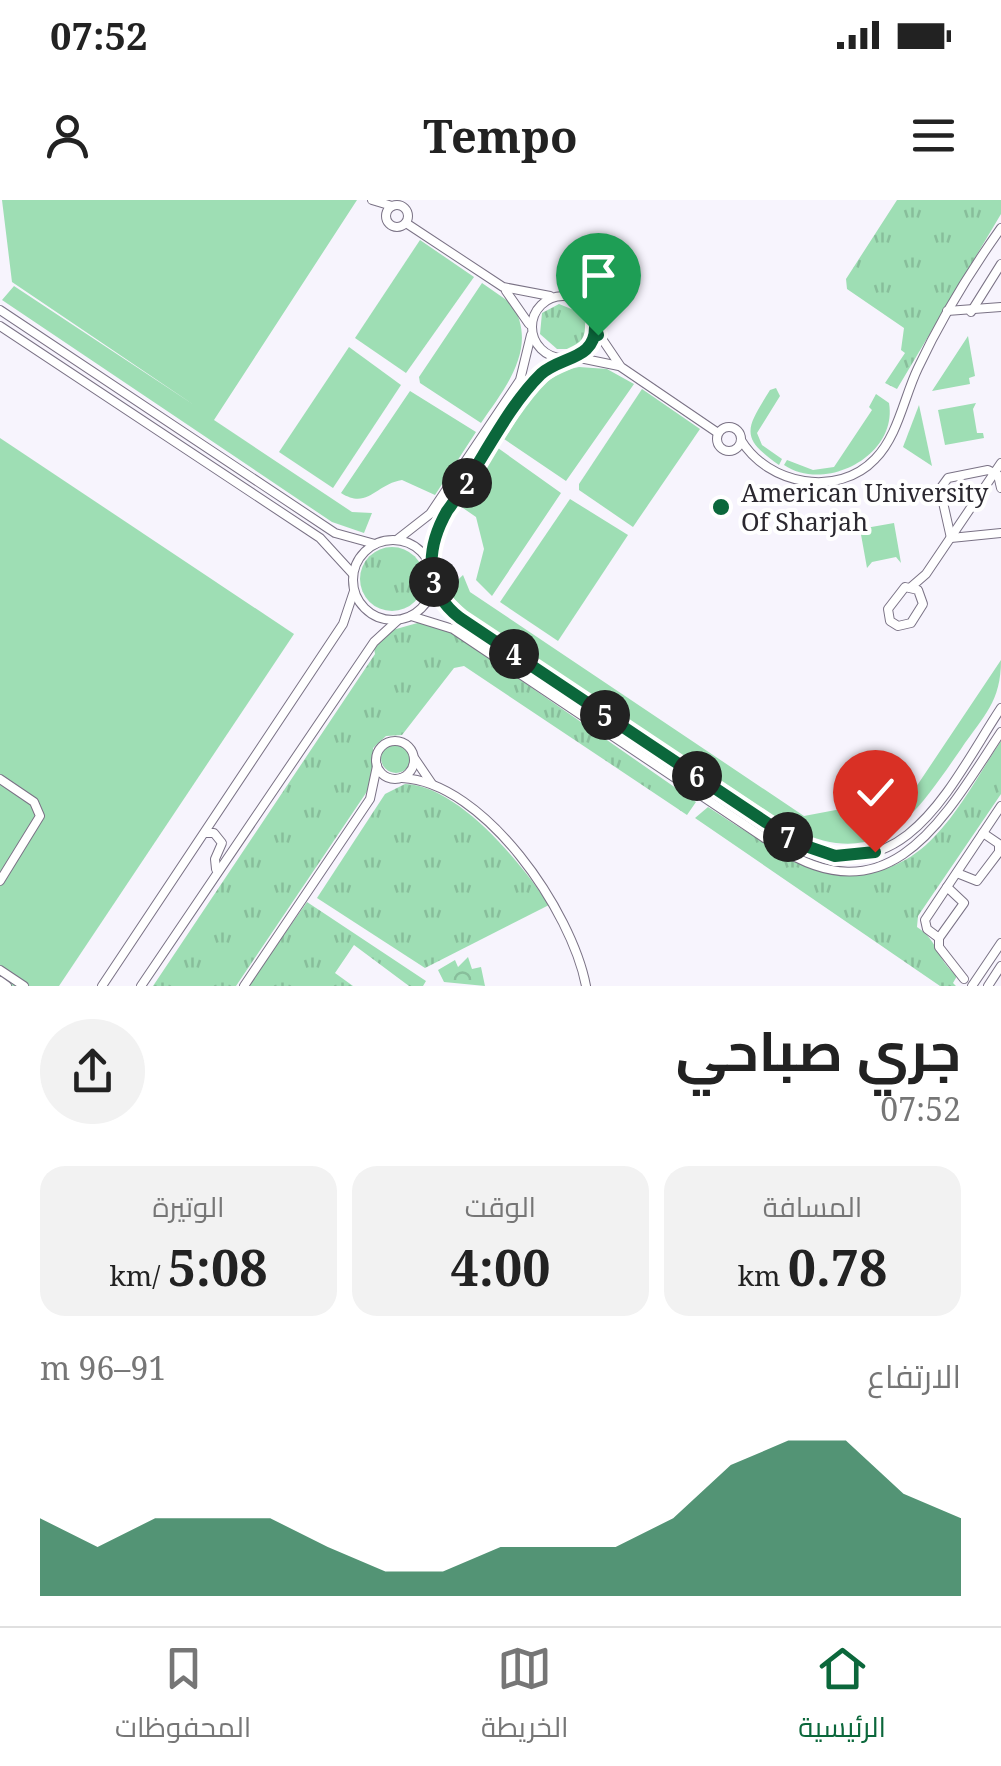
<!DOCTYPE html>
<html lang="ar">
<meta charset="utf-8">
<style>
:root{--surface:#fff;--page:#f2f2f2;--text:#222;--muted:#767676;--line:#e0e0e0;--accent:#0b673b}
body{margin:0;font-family:"Noto Serif",Cairo,serif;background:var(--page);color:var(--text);direction:rtl;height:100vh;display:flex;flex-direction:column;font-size:38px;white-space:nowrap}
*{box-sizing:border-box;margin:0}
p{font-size:32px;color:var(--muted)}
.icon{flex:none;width:55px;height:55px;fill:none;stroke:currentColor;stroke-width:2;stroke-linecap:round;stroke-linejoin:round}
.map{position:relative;height:786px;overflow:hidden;direction:ltr}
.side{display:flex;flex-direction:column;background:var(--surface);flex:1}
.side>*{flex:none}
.pin{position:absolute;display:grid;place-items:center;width:85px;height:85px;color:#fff;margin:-102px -42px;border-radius:50% 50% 50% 0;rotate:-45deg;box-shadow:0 0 10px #0007}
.pin .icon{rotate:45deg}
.km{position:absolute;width:50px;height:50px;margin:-25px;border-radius:50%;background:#222;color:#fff;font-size:28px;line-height:50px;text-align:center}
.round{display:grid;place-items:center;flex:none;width:105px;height:105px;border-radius:52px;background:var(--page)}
.summary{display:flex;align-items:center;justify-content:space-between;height:170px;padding:0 40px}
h1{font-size:55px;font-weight:700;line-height:75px}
.stats{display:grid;grid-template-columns:repeat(3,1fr);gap:15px;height:170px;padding:10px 40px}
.stats div{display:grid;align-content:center;border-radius:25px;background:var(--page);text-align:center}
.stats b{font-size:50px;font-weight:700}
.stats small{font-size:28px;font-weight:400}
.stats p{font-size:28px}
.chart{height:280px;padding:20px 40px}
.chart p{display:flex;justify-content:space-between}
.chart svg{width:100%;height:180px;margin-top:10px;fill:var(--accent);opacity:.7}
.status{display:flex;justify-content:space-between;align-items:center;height:70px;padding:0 50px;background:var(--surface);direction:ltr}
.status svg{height:28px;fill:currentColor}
header{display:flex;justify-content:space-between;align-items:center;height:130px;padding:0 40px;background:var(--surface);font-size:45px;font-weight:700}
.dock{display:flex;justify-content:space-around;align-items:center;height:140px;border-top:2px solid var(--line);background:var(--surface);font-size:28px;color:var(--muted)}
.dock a{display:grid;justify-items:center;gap:5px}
.dock .on{color:var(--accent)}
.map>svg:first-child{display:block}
.grass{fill:url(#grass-tufts)}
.forest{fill:url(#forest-crowns)}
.garden{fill:#9edeb4}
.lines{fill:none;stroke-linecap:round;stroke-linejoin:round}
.minor-casing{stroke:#7a7285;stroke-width:10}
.minor{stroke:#fff;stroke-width:8}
.route-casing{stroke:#fff;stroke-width:20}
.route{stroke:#0b673b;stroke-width:12}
.poi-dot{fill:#0b673b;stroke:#fff;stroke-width:4}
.labels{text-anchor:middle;stroke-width:8;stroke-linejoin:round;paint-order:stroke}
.poi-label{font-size:25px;fill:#2b2830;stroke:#fff;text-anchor:start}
</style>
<div class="status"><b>07:52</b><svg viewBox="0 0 49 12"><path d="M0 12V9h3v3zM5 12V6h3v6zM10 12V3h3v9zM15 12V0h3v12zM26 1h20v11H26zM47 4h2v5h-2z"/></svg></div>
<header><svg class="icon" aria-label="menu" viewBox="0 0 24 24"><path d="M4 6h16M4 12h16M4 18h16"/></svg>Tempo<svg class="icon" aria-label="person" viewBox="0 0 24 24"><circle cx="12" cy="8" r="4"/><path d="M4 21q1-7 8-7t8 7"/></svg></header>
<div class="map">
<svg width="1001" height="786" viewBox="0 0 1001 786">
<defs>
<pattern id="grass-tufts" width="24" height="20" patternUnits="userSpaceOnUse" patternTransform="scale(2.5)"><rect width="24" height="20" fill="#9edeb4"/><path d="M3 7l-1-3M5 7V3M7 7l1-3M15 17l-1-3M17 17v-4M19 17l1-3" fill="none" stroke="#88be9b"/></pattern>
<pattern id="forest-crowns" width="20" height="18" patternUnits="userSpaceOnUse" patternTransform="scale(2.5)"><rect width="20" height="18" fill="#9edeb4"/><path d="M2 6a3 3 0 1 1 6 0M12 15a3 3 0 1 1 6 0" fill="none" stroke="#88be9b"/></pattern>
</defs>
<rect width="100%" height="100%" fill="#f7f4fd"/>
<g class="grass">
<path d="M897 0H1001V14L897 189 885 183 905 153 901 150 904 128 847 89 846 79Z"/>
<path d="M559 104 574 110 587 124V137L575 149H557L540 134 542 113Z"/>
<circle cx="392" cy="379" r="32"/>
<path d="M421 422 445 429 476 449 696 602 687 615 464 466 454 468 402 535 386 536 373 548 376 573 368 590 236 786H153L375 454 374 448 389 431Z"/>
<path d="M1001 541V594L918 716 917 727C939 741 936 759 957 776L953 783 956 786H940L695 618 708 607C776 651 863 713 935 636 961 609 980 572 1001 541Z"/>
<circle cx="396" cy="558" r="15"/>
<path d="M405 584C458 585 523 665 549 705L425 768 317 698 385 594Z"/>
<path d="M307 702 426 781 423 786H409L354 745 335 773 353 786H248Z"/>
</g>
<path class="forest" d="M468 757 472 769 481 767 485 786 444 782 438 770 455 760 458 767Z"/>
<g class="garden">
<path d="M2 0H357L214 220 352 312 372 313 364 333 332 322 2 100 14 86 194 205 12 82Z"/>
<path d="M420 40 474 77 406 173 355 138Z"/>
<path d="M482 83 512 104C539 148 505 188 481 223L420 183 419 177Z"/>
<path d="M968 136 975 176 969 178 970 184 932 191Z"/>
<path d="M349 147 401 185 333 288 279 252Z"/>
<path d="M579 167 607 169 634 184 566 281 504 239C525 209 540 174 579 167Z"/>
<path d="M776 188 780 196 757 233 762 245 782 259 779 265C739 237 746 229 770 190Z"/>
<path d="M642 189 700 229 633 327 579 290V284Z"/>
<path d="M410 191 476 232 435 295 402 280C376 284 368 310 341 293Z"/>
<path d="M876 194 889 203C898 256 825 293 784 265L787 260 813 270 834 267 872 210 869 207Z"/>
<path d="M976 203 973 209 977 233H983L984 238 945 245 938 210Z"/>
<path d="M919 205 932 266 903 247Z"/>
<path d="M0 238 294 434 59 786H0Z"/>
<path d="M498 248 561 293 492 396 476 380 484 349 476 317 460 306Z"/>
<path d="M570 299 628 335 558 441 500 402Z"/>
<path d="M894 323 901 363 896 357 872 362 867 368 860 329Z"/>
<path d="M463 375 470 392 804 616 910 596 1001 460C1001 502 984 515 961 549 916 613 882 671 795 630L472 416 446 391Z"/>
</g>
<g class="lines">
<g class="minor-casing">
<g id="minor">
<path d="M372 0 392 6"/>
<circle cx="397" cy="16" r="11"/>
<path d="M406 23 503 87 550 96"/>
<path d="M506 91 529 124"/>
<circle cx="563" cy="127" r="31"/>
<path d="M0 110 335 333 375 344"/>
<path d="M947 111 1001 107"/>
<path d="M971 112 1001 64"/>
<path d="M0 126 320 338 353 374"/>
<path d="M596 130 621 167 718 233"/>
<path d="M575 157 619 166"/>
<circle cx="729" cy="239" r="12"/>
<path d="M741 240C768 285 838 298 875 259 898 236 904 197 918 168 941 119 969 73 1001 28"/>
<path d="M1001 288 998 275 988 270 948 278 940 289 951 338 1001 333"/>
<path d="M398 339 430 314 520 180 531 135"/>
<circle cx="393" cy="380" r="40"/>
<path d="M429 361C435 319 528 175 567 159"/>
<path d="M433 381 446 405 460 418 797 643C905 695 952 582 1001 508"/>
<path d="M905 387 918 390 923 404 911 423 898 426 890 421 888 409Z"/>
<path d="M911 387 926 374 1001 263"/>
<path d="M411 416 453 429 778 647C892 721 947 613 1001 532"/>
<circle cx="395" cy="560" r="19"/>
<path d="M415 559 432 584"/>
<path d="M402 578C485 582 572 712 586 786"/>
<path d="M0 579 34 602 40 616 0 681"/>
<path d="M205 633H214L222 643 215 659 216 669"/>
<path d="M957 673 977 681 999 652V644L983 633"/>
<path d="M947 687 964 703 939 738V747L964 779"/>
<path d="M939 738 927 729 925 720 1001 606"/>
<path d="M0 770 24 786"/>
<path d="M0 781 7 786"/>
<path d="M102 786 343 424 354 391"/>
<path d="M141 786 374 442 398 420"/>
<path d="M244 786 370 599 377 566"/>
<path d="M972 786 1001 743"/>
<path d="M988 786 1001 766"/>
</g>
</g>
<use href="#minor" class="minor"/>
</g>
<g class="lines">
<g class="route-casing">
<path id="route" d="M598 135 595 126C596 160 561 156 541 174 505 209 478 270 447 311 426 348 423 390 460 418L797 643 835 656 875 652"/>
</g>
<use href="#route" class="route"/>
</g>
<circle class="poi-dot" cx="721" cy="307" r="10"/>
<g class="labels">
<g class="poi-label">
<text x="741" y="302">American University<tspan x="741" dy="29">Of Sharjah</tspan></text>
</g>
</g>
</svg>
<div class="pin" style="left:598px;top:135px;background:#1e9e55"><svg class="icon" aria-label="arrive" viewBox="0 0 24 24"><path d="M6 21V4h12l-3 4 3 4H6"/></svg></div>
<div class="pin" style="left:875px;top:652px;background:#d93025"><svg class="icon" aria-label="check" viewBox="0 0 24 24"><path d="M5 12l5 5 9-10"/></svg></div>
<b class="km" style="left:467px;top:283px">2</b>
<b class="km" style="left:434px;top:382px">3</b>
<b class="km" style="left:514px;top:454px">4</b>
<b class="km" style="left:605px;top:515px">5</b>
<b class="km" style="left:697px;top:576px">6</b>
<b class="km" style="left:788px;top:637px">7</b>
</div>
<section class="side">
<div class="summary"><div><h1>جري صباحي</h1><p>07:52</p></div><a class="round"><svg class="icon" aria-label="share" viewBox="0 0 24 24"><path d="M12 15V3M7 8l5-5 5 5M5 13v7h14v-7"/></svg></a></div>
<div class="stats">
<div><p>المسافة</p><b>0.78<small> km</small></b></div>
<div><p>الوقت</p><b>4:00</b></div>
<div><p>الوتيرة</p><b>5:08<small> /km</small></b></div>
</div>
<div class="chart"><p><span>الارتفاع</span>91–96 m</p>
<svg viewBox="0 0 160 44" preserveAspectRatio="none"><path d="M0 44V25L10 32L20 25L30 25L40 25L50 32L60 38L70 38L80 32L90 32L100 32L110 25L120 12L130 6L140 6L150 19L160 25V44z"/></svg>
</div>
</section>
<nav class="dock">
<a class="on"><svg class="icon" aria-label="home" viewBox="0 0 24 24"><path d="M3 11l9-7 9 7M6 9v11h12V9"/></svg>الرئيسية</a>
<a><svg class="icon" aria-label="map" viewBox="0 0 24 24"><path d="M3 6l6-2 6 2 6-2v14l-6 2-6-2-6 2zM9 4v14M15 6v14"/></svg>الخريطة</a>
<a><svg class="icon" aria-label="saved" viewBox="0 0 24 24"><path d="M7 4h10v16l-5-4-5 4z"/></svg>المحفوظات</a>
</nav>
